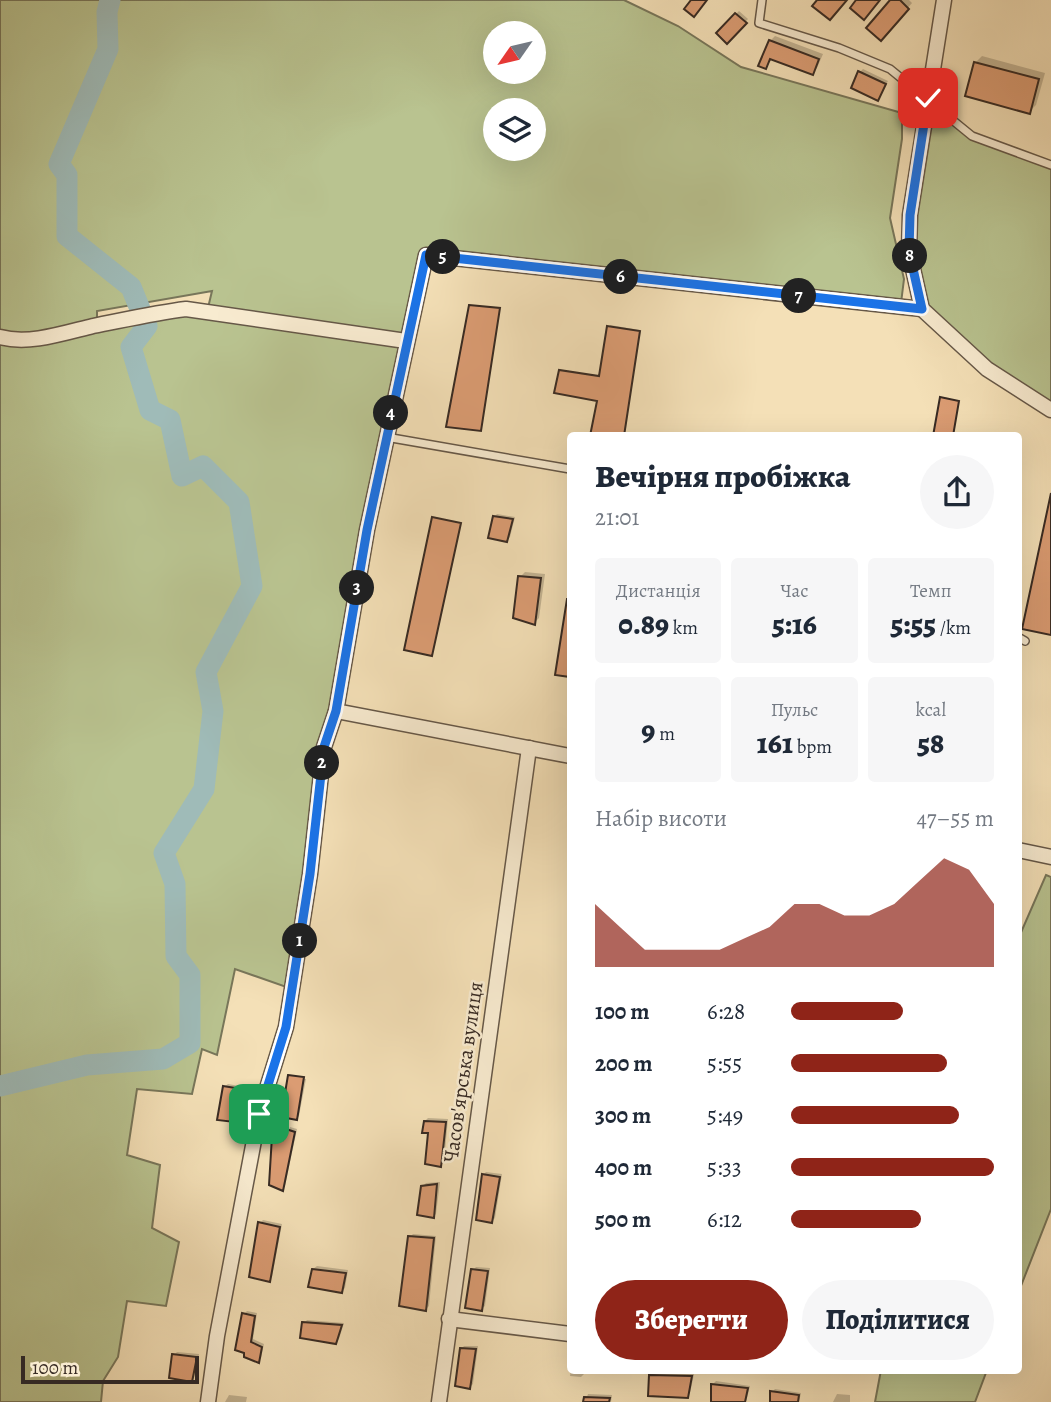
<!DOCTYPE html>
<html lang="uk">
<meta charset="utf-8">
<style>
:root{--surface:#fff;--page:#f6f6f7;--text:#1f2937;--muted:#747a83;--accent:#8f2418}
body{margin:0;font-family:Alegreya,serif;background:var(--page);color:var(--text);height:100vh;display:flex;flex-direction:column;font-size:26px;white-space:nowrap}
*{box-sizing:border-box;margin:0}
p{font-size:23px;color:var(--muted)}
.icon{flex:none;width:38px;height:38px;fill:none;stroke:currentColor;stroke-width:2;stroke-linecap:round;stroke-linejoin:round}
.map{position:relative;flex:1;overflow:hidden}
.panel{position:absolute;left:567px;top:432px;width:455px;height:942px;display:flex;flex-direction:column;background:var(--surface);border-radius:7px;box-shadow:0 7px 28px #0002}
.panel>*{flex:none}
.needle{width:46px;rotate:236deg}
.buttons{position:absolute;left:483px;top:21px;display:grid;gap:14px}
.buttons a{display:grid;place-items:center;width:63px;height:63px;border-radius:50%;background:var(--surface);box-shadow:0 7px 28px #0002;font-size:35px}
.scale{position:absolute;left:21px;bottom:18px;width:178px;box-sizing:border-box;padding-left:7px;border:4px solid #372a23;border-top:0;font-size:19px;line-height:24px;white-space:nowrap;color:#372a23;-webkit-text-stroke:5px #f8ebd0;paint-order:stroke}
.pin{position:absolute;display:grid;place-items:center;width:60px;height:60px;color:#fff;margin:-30px;border-radius:14px;box-shadow:0 4px 10px #0006}
.km{position:absolute;width:35px;height:35px;margin:-18px;border-radius:50%;background:#222;color:#fff;font-size:19px;line-height:35px;text-align:center}
.round{display:grid;place-items:center;flex:none;width:74px;height:74px;border-radius:37px;background:var(--page)}
.head{display:flex;align-items:center;justify-content:space-between;height:119px;padding:0 28px}
h1{font-size:32px;font-weight:800;line-height:52px}
.stats{display:grid;grid-template-columns:repeat(3,1fr);gap:10px;height:119px;padding:7px 28px}
.stats div{display:grid;align-content:center;border-radius:7px;background:var(--page);text-align:center}
.stats b{font-size:30px;font-weight:800}
.stats small{font-size:19px;font-weight:400}
.stats p{font-size:19px}
.chart{height:196px;padding:14px 28px}
.chart p{display:flex;justify-content:space-between}
.chart svg{width:100%;height:126px;margin-top:7px;fill:var(--accent);opacity:.7}
.button{display:flex;gap:14px;margin-top:auto;padding:14px 28px}
.button a{flex:1;height:80px;border-radius:42px;background:var(--accent);color:#fff;font-size:28px;font-weight:800;line-height:80px;text-align:center}
.button a+a{background:var(--page);color:var(--text)}
ul{padding:0 28px;list-style:none;font-size:23px}
li{display:grid;grid-template-columns:112px 84px 1fr;align-items:center;height:52px}
li i{height:18px;border-radius:9px;background:var(--accent)}
.map>svg:first-child{display:block}
.green{fill:#b9c390;stroke:#78765a;stroke-width:2;fill-rule:evenodd}
.shadow{fill:#0003}
.lines{fill:none;stroke-linecap:round;stroke-linejoin:round}
.river{stroke:#9fbbb8;stroke-width:21}
.building{fill:#db9c73;stroke:#372a23;stroke-width:2}
.lane-casing{stroke:#665848;stroke-width:10}
.street-casing{stroke:#665848;stroke-width:17}
.lane{stroke:#f8ebd0;stroke-width:7}
.street{stroke:#f8ebd0;stroke-width:14}
.route-casing{stroke:#fff;stroke-width:14}
.route{stroke:#1a73e8;stroke-width:9}
.labels{text-anchor:middle;stroke-width:5;stroke-linejoin:round;paint-order:stroke}
.street-label{font-size:21px;fill:#372a23;stroke:#f8ebd0}
</style>
<div class="map">
<svg width="1051" height="1402" viewBox="0 0 1051 1402">
<rect width="100%" height="100%" fill="#f4e0b7"/>
<filter id="stains"><feTurbulence type="fractalNoise" baseFrequency=".00286" numOctaves="4"/><feColorMatrix values="0 0 0 0 .2 0 0 0 0 .09 0 0 0 0 .02 0 0 0 .5 -.17"/></filter>
<radialGradient id="worn" r=".72"><stop offset=".6" stop-color="#630" stop-opacity="0"/><stop offset="1" stop-color="#630" stop-opacity=".3"/></radialGradient>
<g class="green">
<path d="M0 0H624L678 26 741 67 902 113V139L890 218 904 279 901 303 426 256 336 711 292 989 235 969 217 1055 202 1049 192 1094 137 1089 127 1155 160 1165 152 1228 179 1242 166 1306 127 1301 118 1357 103 1381 101 1402H0ZM495 33H534V72H495ZM495 110H534V149H495ZM212 291 207 312 97 325V311Z"/>
<path d="M928 98 972 136 1051 165V410L1032 399 922 309 909 251Z"/>
<path d="M1046 875 1051 877V1209L1019 1291V937Z"/>
<path d="M881 1370H987L975 1402H875Z"/>
</g>
<g class="shadow">
<path d="M892 0H909L912 3 886 34Z"/>
<path d="M739 11 748 19 727 42 718 33Z"/>
<path d="M775 36 823 54 817 68 812 73 773 58 766 67 770 41Z"/>
<path d="M982 56 1045 73 1036 105 1029 112 975 63Z"/>
<path d="M863 69 888 81 878 99 860 72Z"/>
<path d="M610 325 640 330 624 436 599 399 560 370 601 376Z"/>
<path d="M497 514 515 517 510 537 507 540 494 517Z"/>
<path d="M525 572 545 574 539 618 534 623 520 577Z"/>
<path d="M569 599H570V676L557 673Z"/>
<path d="M289 1077 306 1079 299 1116 296 1119Z"/>
<path d="M228 1084 250 1088 245 1118 242 1121 224 1087Z"/>
<path d="M428 1118 448 1119 444 1162 441 1165 425 1121Z"/>
<path d="M290 1127 297 1129 285 1186 283 1189 274 1137 276 1134 286 1137Z"/>
<path d="M486 1172 502 1174 495 1218 492 1221 483 1175Z"/>
<path d="M440 1182 436 1214 433 1217 422 1187 426 1183Z"/>
<path d="M263 1220 282 1224 272 1277 269 1280 260 1223Z"/>
<path d="M413 1234 436 1236 429 1306 426 1309 410 1237Z"/>
<path d="M317 1266 348 1270 345 1288 342 1291 313 1269Z"/>
<path d="M476 1267 490 1268 485 1306 481 1309 473 1270Z"/>
<path d="M247 1311 257 1313 253 1339 264 1344 261 1358 258 1361 246 1356 244 1314Z"/>
<path d="M307 1320 344 1323 339 1339 336 1342 304 1323Z"/>
<path d="M464 1346H478L473 1384 470 1387 461 1349Z"/>
<path d="M177 1352 199 1354 194 1378 191 1381 174 1355Z"/>
<path d="M571 1370H585L584 1374 581 1377 570 1376Z"/>
<path d="M654 1372 694 1374 690 1393 687 1396 651 1375Z"/>
<path d="M716 1381 750 1386 746 1402H712L713 1384Z"/>
<path d="M775 1389 801 1393 799 1402H772V1392Z"/>
<path d="M588 1394 612 1395 611 1402H585Z"/>
<path d="M837 1394 850 1395V1402H833Z"/>
<path d="M229 1395 247 1397 246 1402H225Z"/>
</g>
<g class="lines">
<path class="river" d="M0 1086 87 1065 163 1059 190 1043V975L176 956 175 884 164 853 204 789 213 711 206 672 252 586 239 502 203 466 182 476 170 420 150 410 131 347 147 326 131 287 67 236V175L59 164 108 49 107 12 110 0"/>
</g>
<g class="building">
<path d="M691 0H707L694 17 684 9Z"/>
<path d="M817 0H847L830 20 812 6Z"/>
<path d="M856 0H880L864 20 850 8Z"/>
<path d="M890 0H900L909 9 881 41 866 28Z"/>
<path d="M735 13 747 23 727 44 716 33Z"/>
<path d="M769 40 819 59 813 75 770 59 766 69 758 66Z"/>
<path d="M974 62 1039 79 1030 114 965 96Z"/>
<path d="M858 71 886 84 878 101 851 88Z"/>
<path d="M469 305 500 308 481 431 446 427Z"/>
<path d="M607 326 640 331 624 436H590L597 401 554 393 559 370 599 376Z"/>
<path d="M940 397 959 401 953 436H933Z"/>
<path d="M1051 493V635L1022 629Z"/>
<path d="M493 516 513 519 507 542 488 538Z"/>
<path d="M432 517 461 523 432 656 404 650Z"/>
<path d="M518 576 541 578 535 625 513 618Z"/>
<path d="M567 599H570V677L555 675Z"/>
<path d="M288 1075 304 1077 297 1120 281 1117Z"/>
<path d="M223 1086 248 1090 243 1123 217 1120Z"/>
<path d="M424 1121 446 1122 441 1167 425 1164 428 1133H422Z"/>
<path d="M286 1129 295 1132 283 1191 269 1185 272 1136 283 1140Z"/>
<path d="M482 1174 500 1177 492 1223 476 1220Z"/>
<path d="M437 1184 434 1218 417 1215 421 1186Z"/>
<path d="M258 1222 280 1227 270 1282 249 1277Z"/>
<path d="M408 1236 434 1238 426 1311 399 1306Z"/>
<path d="M312 1269 346 1273 342 1293 308 1287Z"/>
<path d="M471 1269 488 1271 482 1311 465 1308Z"/>
<path d="M242 1313 255 1316 251 1342 262 1347 259 1363 244 1357V1353L235 1350Z"/>
<path d="M302 1322 342 1325 336 1344 300 1338Z"/>
<path d="M460 1348 476 1349 470 1389 455 1386Z"/>
<path d="M172 1354 197 1357 192 1382 169 1378Z"/>
<path d="M649 1375 692 1376 688 1398 648 1396Z"/>
<path d="M711 1384 748 1388 745 1402H711Z"/>
<path d="M770 1391 799 1395 798 1402H770Z"/>
<path d="M584 1397 610 1398 609 1402H583Z"/>
</g>
<g class="lines">
<g class="lane-casing">
<g id="lane">
<path d="M762 0 759 23 839 48 890 69 972 136 1051 165"/>
<path d="M386 437 570 469"/>
<path d="M1018 637 1025 641"/>
</g>
</g>
<g class="street-casing">
<g id="street">
<path d="M944 0 910 215 909 251 922 309 987 369 1051 410"/>
<path d="M0 337C29 345 64 333 93 326 124 320 154 313 186 309L406 341"/>
<path d="M336 711 570 756"/>
<path d="M1018 850 1051 857"/>
<path d="M449 1319 570 1334"/>
<path d="M208 1402 217 1336 259 1114 286 1027 310 874 324 747 336 711 367 530 426 255 922 309"/>
<path d="M439 1402 529 748"/>
</g>
</g>
<use href="#lane" class="lane"/>
<use href="#street" class="street"/>
</g>
<g class="lines">
<g class="route-casing">
<path id="route" d="M259 1114 286 1027 310 874 324 747 336 711 367 530 426 255 922 309 909 251 910 215 928 98"/>
</g>
<use href="#route" class="route"/>
</g>
<g class="labels">
<g class="street-label">
<text transform="translate(463 1072) rotate(-82)" y="7">Часов'ярська вулиця</text>
</g>
</g>
<rect width="100%" height="100%" filter="url(#stains)"/>
<rect width="100%" height="100%" fill="url(#worn)"/>
</svg>
<div class="buttons">
<a><svg class="needle" viewBox="-14 -14 28 28"><path d="M0-13l5 13h-10z" fill="#e53935"/><path d="M0 13l5-13h-10z" fill="#747a83"/></svg></a>
<a><svg class="icon" aria-label="layers" viewBox="0 0 24 24"><path d="M12 4l9 5-9 5-9-5zM3 14l9 5 9-5"/></svg></a>
</div>
<div class="scale">100 m</div>
<div class="pin" style="left:259px;top:1114px;background:#1e9e55"><svg class="icon" aria-label="arrive" viewBox="0 0 24 24"><path d="M6 21V4h12l-3 4 3 4H6"/></svg></div>
<div class="pin" style="left:928px;top:98px;background:#d93025"><svg class="icon" aria-label="check" viewBox="0 0 24 24"><path d="M5 12l5 5 9-10"/></svg></div>
<b class="km" style="left:300px;top:941px">1</b>
<b class="km" style="left:322px;top:763px">2</b>
<b class="km" style="left:357px;top:588px">3</b>
<b class="km" style="left:391px;top:413px">4</b>
<b class="km" style="left:443px;top:257px">5</b>
<b class="km" style="left:621px;top:277px">6</b>
<b class="km" style="left:799px;top:296px">7</b>
<b class="km" style="left:910px;top:256px">8</b>
<section class="panel">
<div class="head"><div><h1>Вечірня пробіжка</h1><p>21:01</p></div><a class="round"><svg class="icon" aria-label="share" viewBox="0 0 24 24"><path d="M12 15V3M7 8l5-5 5 5M5 13v7h14v-7"/></svg></a></div>
<div class="stats">
<div><p>Дистанція</p><b>0.89<small> km</small></b></div>
<div><p>Час</p><b>5:16</b></div>
<div><p>Темп</p><b>5:55<small> /km</small></b></div>
</div>
<div class="stats">
<div><b>9<small> m</small></b></div>
<div><p>Пульс</p><b>161<small> bpm</small></b></div>
<div><p>kcal</p><b>58</b></div>
</div>
<div class="chart"><p><span>Набір висоти</span>47–55 m</p>
<svg viewBox="0 0 160 44" preserveAspectRatio="none"><path d="M0 44V22L10 30L20 38L30 38L40 38L50 38L60 34L70 30L80 22L90 22L100 26L110 26L120 22L130 14L140 6L150 10L160 22V44z"/></svg>
</div>
<ul>
<li><b>100 m</b>6:28<i style="width:55%"></i></li>
<li><b>200 m</b>5:55<i style="width:77%"></i></li>
<li><b>300 m</b>5:49<i style="width:83%"></i></li>
<li><b>400 m</b>5:33<i style="width:100%"></i></li>
<li><b>500 m</b>6:12<i style="width:64%"></i></li>
</ul>
<div class="button"><a>Зберегти</a><a>Поділитися</a></div>
</section>
</div>
